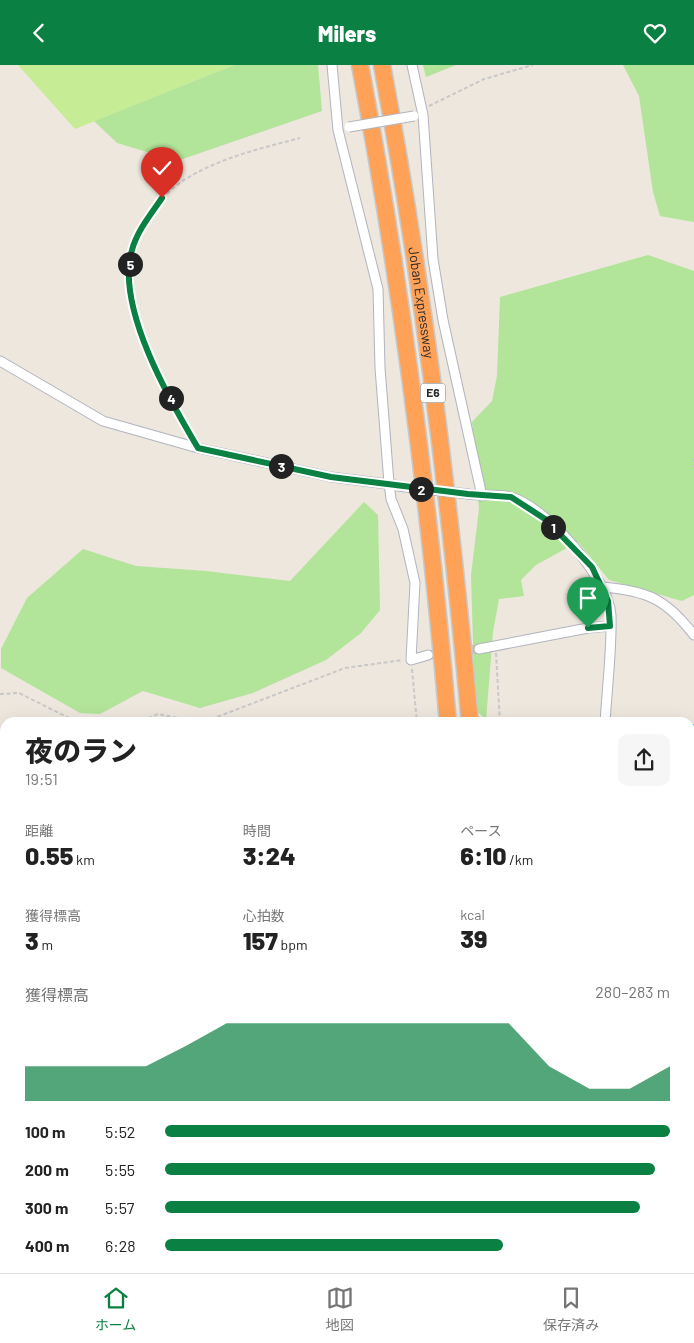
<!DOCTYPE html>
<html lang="ja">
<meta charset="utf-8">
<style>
:root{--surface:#fff;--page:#f6f6f6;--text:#222;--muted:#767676;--line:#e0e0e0;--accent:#0b8043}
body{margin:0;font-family:Barlow,"Noto Sans JP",sans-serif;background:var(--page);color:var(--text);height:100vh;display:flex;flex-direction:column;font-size:19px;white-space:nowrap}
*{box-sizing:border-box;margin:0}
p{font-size:16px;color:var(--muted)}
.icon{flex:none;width:28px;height:28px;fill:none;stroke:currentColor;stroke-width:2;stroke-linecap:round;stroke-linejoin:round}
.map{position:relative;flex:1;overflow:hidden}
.side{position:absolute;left:0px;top:652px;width:695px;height:556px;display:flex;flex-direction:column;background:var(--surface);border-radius:15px 15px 0 0;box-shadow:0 5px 20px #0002}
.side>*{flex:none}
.pin{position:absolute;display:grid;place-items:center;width:42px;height:42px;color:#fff;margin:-51px -21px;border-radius:50% 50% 50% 0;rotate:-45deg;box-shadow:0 0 5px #0007}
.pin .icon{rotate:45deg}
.km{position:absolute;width:25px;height:25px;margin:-12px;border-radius:50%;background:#222;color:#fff;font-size:14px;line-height:25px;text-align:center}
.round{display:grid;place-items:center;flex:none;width:52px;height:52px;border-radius:10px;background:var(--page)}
.overview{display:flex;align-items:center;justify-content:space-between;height:85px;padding:0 25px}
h1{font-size:28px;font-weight:800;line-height:38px}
.figures{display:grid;grid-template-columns:repeat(3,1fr);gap:8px;height:85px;padding:5px 25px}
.figures div{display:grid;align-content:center}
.figures b{font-size:25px;font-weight:800}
.figures small{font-size:14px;font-weight:400}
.figures p{font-size:14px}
.chart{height:140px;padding:10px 25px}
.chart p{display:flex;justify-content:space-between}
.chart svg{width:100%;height:90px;margin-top:5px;fill:var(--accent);opacity:.7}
ul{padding:0 25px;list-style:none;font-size:16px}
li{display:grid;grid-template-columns:80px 60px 1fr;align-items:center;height:38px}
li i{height:12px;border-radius:6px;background:var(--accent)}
header{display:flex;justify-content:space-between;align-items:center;height:65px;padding:0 25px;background:var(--accent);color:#fff;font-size:22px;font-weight:800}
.menu{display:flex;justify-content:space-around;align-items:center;height:70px;border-top:1px solid var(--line);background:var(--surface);font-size:14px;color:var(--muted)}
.menu a{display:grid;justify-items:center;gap:2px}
.menu .selected{color:var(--accent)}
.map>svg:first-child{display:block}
.green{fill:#b2e499}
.pitch{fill:#c6ec95}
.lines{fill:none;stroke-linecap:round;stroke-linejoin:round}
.river{stroke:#6fccf0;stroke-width:18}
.street-tunnel{stroke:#c6c1ba;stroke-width:9;stroke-dasharray:9 4.5;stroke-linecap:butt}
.street-casing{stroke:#b1b4bf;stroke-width:11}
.highway-casing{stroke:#c8c8c8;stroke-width:19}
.path{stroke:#c8c8c8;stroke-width:2;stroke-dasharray:4 2.5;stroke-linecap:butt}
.street{stroke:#fff;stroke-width:9}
.highway{stroke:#ffa257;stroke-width:16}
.street-bridge-casing{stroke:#b1b4bf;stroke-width:11;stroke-linecap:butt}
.street-bridge{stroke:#fff;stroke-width:9}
.route-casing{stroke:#fff;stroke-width:10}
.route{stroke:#0b8043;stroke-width:6}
.labels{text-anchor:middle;stroke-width:4;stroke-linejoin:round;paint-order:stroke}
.shield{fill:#fff;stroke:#6b6b6b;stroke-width:1}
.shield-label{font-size:12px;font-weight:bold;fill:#2b2b2b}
.street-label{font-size:14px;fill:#2b2b2b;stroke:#fff}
</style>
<header><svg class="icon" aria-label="back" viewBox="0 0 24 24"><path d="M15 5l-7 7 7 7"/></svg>Milers<svg class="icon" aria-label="heart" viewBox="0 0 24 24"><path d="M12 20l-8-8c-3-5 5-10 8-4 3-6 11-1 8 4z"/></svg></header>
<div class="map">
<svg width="694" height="1208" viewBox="0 0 694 1208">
<rect width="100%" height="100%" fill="#ede7de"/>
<g class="green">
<path d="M234 0H318L322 46 177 96 117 78 94 56Z"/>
<path d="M423 0H456L426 12Z"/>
<path d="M623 0H694V157L660 151 653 127 639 31Z"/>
<path d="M648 190 694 206V530L682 536 609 515 578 477 536 500 521 515 524 531 499 534 493 567 486 655 475 644 471 510 479 444 472 357 492 336 497 311 500 232Z"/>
<path d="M364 437 378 450 380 545 361 568 326 595 253 628 200 643 143 626 100 649 80 648 1 603V584L27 533 83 484 136 501 206 506 290 516Z"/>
<path d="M0 1106 5 1109V1175L2 1177Z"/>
</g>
<path class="pitch" d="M18 0H234L75 64Z"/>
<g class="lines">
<path class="river" d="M690 668H694"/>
<path class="street-tunnel" d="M428 590 479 584"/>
<g class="street-casing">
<g id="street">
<path d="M332 0 338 65 378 224 380 303 389 418 391 434 403 464 415 518 411 595 428 590"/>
<path d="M412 0 423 50 433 194 443 255 482 431"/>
<path d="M0 296 103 356 198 383 331 412 395 420"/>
<path d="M468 429C481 431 497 429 510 432 545 440 609 514 611 550 612 585 607 622 605 658"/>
<path d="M603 522C648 526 666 534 694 570"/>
<path d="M479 584 588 563 610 561"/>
<path d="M0 872 5 874"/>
<path d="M690 896 694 894"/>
<path d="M690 1186H694"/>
<path d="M327 1204 330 1208"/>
<path d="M410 1208 411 1204"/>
<path d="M562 1208 568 1204"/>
</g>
</g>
<g class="highway-casing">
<g id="highway">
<path d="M360 0C401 217 429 437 448 658"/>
<path id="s1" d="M382 0C423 217 450 437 470 658"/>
<path d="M495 1204 496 1208"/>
<path d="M517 1204 518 1208"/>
</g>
</g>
<g class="path">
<path d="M429 41 484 14 533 0"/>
<path d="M191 371C164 325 117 238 131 186 135 172 144 160 151 149 161 134 173 121 189 112 223 92 262 83 300 73"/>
<path d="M694 393V402"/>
<path d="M496 588 500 658"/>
<path d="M412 604 417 658"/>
<path d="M0 629 19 628 79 658"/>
<path d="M136 658 158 649 194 656 209 655 345 603 403 595"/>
<path d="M690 758 694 756"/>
<path d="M70 1204 76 1208"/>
</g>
<use href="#street" class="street"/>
<use href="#highway" class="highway"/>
<g class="street-bridge-casing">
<g id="street-bridge">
<path d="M349 62 414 51"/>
<path d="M397 421 468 429"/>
</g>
</g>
<use href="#street-bridge" class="street-bridge"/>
</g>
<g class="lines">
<g class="route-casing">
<path id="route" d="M162 133C151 149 137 166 132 185 115 241 170 336 198 383L331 412 468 429 511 432 545 454 592 502 608 536 610 561 588 563"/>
</g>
<use href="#route" class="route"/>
</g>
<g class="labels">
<rect class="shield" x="420.5" y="318.5" width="25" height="19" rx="4"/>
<g class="shield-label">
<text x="433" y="332">E6</text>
</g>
<g class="street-label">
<text dy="5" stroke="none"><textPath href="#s1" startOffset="241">Joban Expressway</textPath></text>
</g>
</g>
</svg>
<div class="pin" style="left:588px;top:563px;background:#1e9e55"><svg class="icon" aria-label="arrive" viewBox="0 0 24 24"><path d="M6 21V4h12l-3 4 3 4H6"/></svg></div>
<div class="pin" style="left:162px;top:133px;background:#d93025"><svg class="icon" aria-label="check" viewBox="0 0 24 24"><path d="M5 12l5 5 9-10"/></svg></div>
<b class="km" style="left:553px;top:462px">1</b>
<b class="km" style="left:421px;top:424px">2</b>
<b class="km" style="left:281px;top:401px">3</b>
<b class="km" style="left:171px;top:333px">4</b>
<b class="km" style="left:130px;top:199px">5</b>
<section class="side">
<div class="overview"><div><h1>夜のラン</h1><p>19:51</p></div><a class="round"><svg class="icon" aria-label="share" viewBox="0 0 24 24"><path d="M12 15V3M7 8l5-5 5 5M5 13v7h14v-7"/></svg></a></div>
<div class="figures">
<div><p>距離</p><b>0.55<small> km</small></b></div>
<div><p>時間</p><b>3:24</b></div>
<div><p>ペース</p><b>6:10<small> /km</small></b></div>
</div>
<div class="figures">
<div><p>獲得標高</p><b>3<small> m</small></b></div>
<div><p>心拍数</p><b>157<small> bpm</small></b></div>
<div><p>kcal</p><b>39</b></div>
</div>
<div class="chart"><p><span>獲得標高</span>280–283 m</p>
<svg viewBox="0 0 160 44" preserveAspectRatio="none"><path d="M0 44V27L10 27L20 27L30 27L40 17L50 6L60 6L70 6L80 6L90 6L100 6L110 6L120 6L130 27L140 38L150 38L160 27V44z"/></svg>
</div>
<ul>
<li><b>100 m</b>5:52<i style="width:100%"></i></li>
<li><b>200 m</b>5:55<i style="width:97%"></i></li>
<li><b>300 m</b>5:57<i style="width:94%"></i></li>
<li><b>400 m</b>6:28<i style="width:67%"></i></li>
</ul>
</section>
</div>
<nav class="menu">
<a class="selected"><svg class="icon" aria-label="home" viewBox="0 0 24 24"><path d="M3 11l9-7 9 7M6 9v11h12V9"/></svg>ホーム</a>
<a><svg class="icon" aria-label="map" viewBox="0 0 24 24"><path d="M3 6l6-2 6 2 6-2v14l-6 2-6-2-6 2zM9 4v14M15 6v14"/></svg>地図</a>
<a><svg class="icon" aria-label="saved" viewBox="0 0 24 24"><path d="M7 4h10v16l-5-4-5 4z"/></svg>保存済み</a>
</nav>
